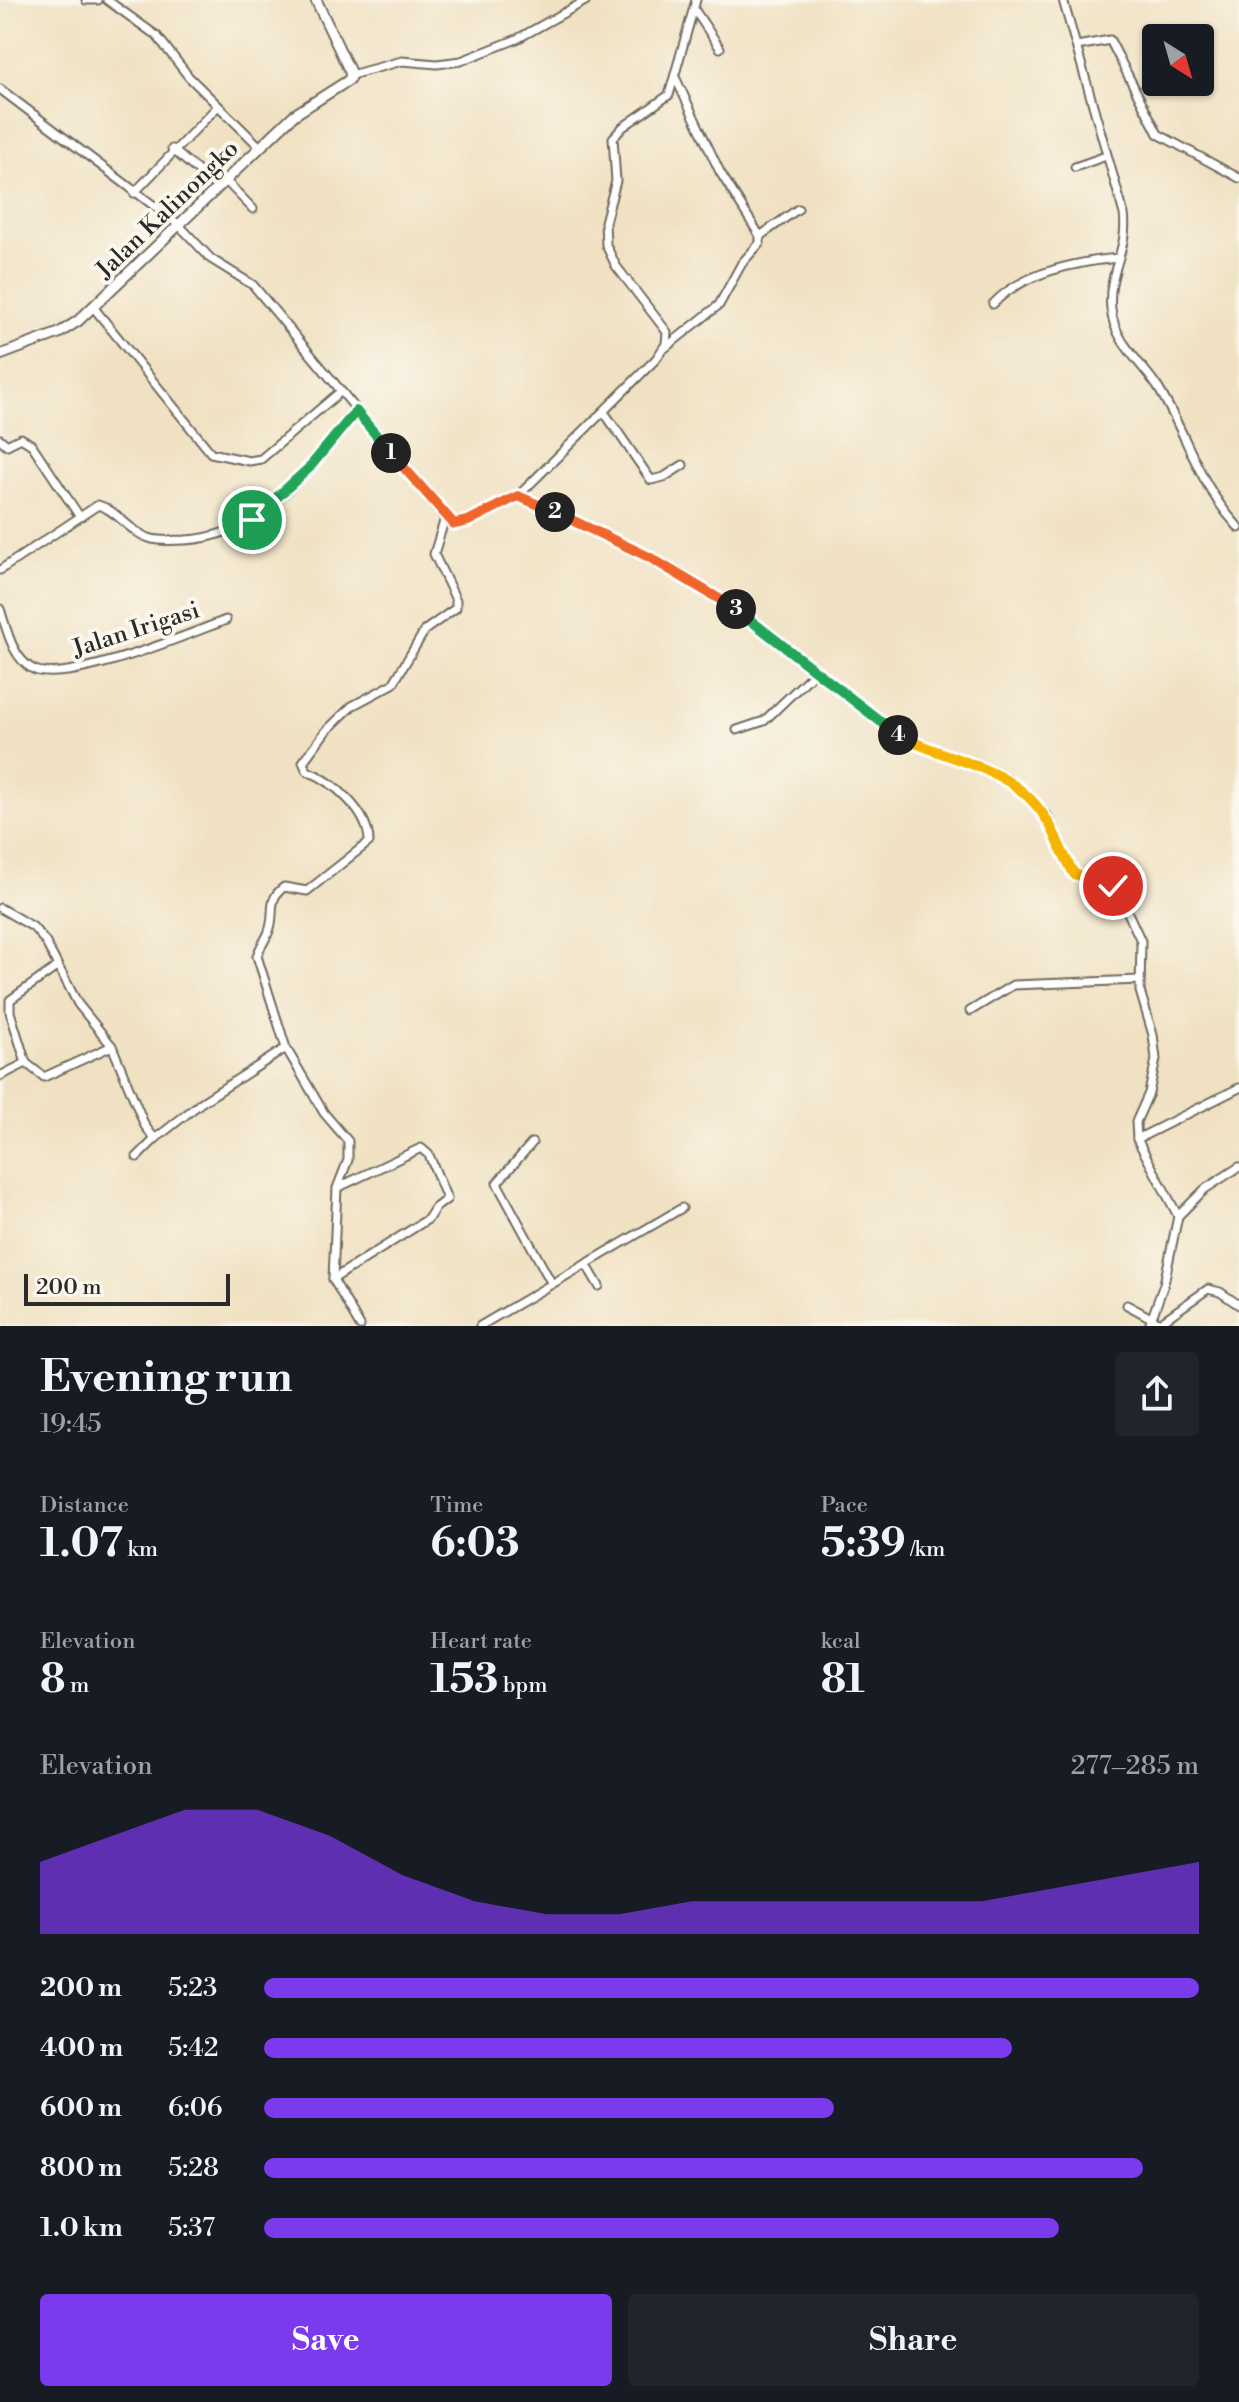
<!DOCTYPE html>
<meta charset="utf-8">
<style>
:root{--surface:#171b24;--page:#20242c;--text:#f1f3f6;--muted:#9ea1a6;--accent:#7c3aed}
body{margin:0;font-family:"Libre Bodoni",serif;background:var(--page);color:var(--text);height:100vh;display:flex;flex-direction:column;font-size:30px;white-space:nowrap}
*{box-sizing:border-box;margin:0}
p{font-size:26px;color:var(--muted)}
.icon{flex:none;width:44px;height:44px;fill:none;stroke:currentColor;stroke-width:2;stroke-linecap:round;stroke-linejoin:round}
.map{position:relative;height:1326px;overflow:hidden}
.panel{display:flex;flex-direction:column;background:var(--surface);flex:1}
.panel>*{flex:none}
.needle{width:52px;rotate:143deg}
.tools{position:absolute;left:1142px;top:24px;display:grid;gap:16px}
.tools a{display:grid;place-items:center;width:72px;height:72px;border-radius:8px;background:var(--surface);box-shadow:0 2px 6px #0004;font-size:40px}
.scale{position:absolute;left:24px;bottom:20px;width:206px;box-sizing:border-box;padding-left:8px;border:4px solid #2b2b2b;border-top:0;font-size:22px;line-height:28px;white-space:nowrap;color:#2b2b2b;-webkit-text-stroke:6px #fbf7ec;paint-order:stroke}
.pin{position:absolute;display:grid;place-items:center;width:68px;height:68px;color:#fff;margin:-34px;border:4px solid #fff;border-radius:50%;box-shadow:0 2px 8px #0007}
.km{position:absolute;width:40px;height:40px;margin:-20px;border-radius:50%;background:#222;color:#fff;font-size:22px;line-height:40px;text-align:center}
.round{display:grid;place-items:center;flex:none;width:84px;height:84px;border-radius:8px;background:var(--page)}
.head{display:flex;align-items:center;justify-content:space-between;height:136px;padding:0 40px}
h1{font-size:44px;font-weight:700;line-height:60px}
.figures{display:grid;grid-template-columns:repeat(3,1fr);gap:12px;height:136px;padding:8px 40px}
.figures div{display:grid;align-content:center}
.figures b{font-size:40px;font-weight:700}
.figures small{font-size:22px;font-weight:400}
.figures p{font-size:22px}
.chart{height:224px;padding:16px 40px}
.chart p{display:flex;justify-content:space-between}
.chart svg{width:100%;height:144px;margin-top:8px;fill:var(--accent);opacity:.7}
.cta{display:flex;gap:16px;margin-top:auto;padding:16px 40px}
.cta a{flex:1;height:92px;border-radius:8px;background:var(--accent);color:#fff;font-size:32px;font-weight:700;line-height:92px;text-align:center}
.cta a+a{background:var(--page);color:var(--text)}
ul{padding:0 40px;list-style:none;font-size:26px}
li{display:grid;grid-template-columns:128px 96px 1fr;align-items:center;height:60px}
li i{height:20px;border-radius:10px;background:var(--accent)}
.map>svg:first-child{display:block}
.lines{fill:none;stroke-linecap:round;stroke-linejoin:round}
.minor-casing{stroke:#706b60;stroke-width:11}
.tertiary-casing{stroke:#706b60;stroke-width:13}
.minor{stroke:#fff;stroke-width:7}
.tertiary{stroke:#fff;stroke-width:9}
.split-1-casing{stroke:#fff;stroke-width:16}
.split-2-casing{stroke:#fff;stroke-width:16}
.split-3-casing{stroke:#fff;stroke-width:16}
.split-4-casing{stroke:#fff;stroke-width:16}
.split-5-casing{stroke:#fff;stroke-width:16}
.split-6-casing{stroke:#fff;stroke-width:16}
.split-1{stroke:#22a559;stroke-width:10}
.split-2{stroke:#f0652b;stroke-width:10}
.split-3{stroke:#f0652b;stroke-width:10}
.split-4{stroke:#22a559;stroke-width:10}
.split-5{stroke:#f5b400;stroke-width:10}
.split-6{stroke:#f5b400;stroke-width:10}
.labels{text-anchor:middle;stroke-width:8;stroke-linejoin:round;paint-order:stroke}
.street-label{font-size:24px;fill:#2b2b2b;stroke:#fbf7ec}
</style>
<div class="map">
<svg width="1239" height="1326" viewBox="0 0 1239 1326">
<rect width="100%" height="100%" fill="#fbf7ec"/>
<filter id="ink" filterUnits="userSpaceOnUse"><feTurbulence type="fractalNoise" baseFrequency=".0125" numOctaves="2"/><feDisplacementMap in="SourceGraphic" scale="16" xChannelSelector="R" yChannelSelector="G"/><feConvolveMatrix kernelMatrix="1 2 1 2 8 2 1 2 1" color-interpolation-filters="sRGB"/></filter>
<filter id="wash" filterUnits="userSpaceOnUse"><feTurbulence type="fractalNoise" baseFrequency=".006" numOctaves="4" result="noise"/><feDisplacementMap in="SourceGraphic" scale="32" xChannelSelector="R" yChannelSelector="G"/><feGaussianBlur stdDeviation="1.8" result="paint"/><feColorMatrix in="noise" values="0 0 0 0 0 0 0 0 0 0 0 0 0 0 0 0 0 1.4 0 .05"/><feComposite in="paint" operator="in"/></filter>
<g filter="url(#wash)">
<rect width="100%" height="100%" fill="#f0e1c2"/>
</g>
<g filter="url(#ink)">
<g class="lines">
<g class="minor-casing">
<g id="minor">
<path d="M86 0H98"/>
<path d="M107 0 157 36 189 77 260 147"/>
<path d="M1063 0 1124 214C1129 250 1107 272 1111 309 1114 341 1140 361 1157 386 1189 437 1196 481 1239 528"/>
<path d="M694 9 720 48"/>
<path d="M1077 46 1110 40 1158 134 1239 178"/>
<path d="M351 75 402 61 437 64 461 61 517 39 587 0"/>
<path d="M0 89 178 224 211 259 253 285 449 521C468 530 500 504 518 496L649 557 720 599 775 637 892 732 1008 780 1047 815 1074 874 1117 889 1141 941 1140 991 1153 1035 1156 1059 1149 1093 1136 1122 1137 1139 1178 1216 1164 1284 1149 1326"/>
<path d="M172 149 217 187"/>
<path d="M1075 167 1106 156"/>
<path d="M225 180 253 209"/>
<path d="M134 193 218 106"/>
<path d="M760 236 798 209"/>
<path d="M993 304C1022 273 1076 262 1118 258"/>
<path d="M94 308 211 453 249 461 261 459 340 392"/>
<path d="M665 348 719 305 742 263 760 243V236L720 172 676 79"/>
<path d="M604 412 651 480 664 477 683 465"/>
<path d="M0 439 7 445 21 438 32 445 80 517"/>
<path d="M518 496 656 359 666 344 667 332 616 266 606 245 605 222 616 181 613 138 623 127 669 95 696 0"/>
<path d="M0 570 98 505C117 510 129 532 149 538 160 542 173 540 185 540 262 537 311 467 356 411"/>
<path d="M0 609C7 630 12 656 31 668 61 688 191 633 226 620"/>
<path d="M737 730 764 721 815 672"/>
<path d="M0 908 33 927 45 941 78 1004 112 1046 145 1126 155 1139 202 1102 286 1048"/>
<path d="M970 1011 1013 985 1140 980"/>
<path d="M26 1063 10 1012V1000L58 966"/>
<path d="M0 1076 26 1063 44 1077 112 1046"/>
<path d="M1137 1139 1239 1088"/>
<path d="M532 1143 497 1183 552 1284"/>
<path d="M137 1157 155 1139"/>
<path d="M1178 1216 1205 1189 1239 1167"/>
<path d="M586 1264 599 1286"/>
<path d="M333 1279 428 1219 435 1208 447 1199 429 1155 421 1148 339 1187"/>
<path d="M1127 1305 1166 1326"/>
<path d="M1161 1322 1208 1289 1220 1292 1239 1305"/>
<path d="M360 1326 333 1279 337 1188 348 1160V1141L324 1113 286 1048 257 956C260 946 266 940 269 931 276 914 266 900 284 887L307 891 369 842C369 812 332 780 307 771L303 762 326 731 352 706 393 684 425 630 456 608V600L434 554 445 518"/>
<path d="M480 1326 682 1208"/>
</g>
</g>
<g class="tertiary-casing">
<path id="tertiary" d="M0 355 59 333 78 321 294 115 349 80 351 74 316 0"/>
</g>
<use href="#minor" class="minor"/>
<use href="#tertiary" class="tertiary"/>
</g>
</g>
<g class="lines" filter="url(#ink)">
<g class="split-1-casing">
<path id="split-1" d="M252 520 309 468 356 411 391 453"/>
</g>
<g class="split-2-casing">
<path id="split-2" d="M391 453 454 524 468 521 518 496 555 512"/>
</g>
<g class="split-3-casing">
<path id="split-3" d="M555 512 649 557 736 609"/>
</g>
<g class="split-4-casing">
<path id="split-4" d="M736 609 898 735"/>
</g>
<g class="split-5-casing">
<path id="split-5" d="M898 735C966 769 1030 766 1060 847"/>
</g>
<g class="split-6-casing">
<path id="split-6" d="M1060 847 1074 874 1113 886"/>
</g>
<use href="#split-1" class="split-1"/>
<use href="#split-2" class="split-2"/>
<use href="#split-3" class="split-3"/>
<use href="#split-4" class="split-4"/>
<use href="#split-5" class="split-5"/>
<use href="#split-6" class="split-6"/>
</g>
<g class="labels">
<g class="street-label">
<text transform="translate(167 209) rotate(-44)" y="8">Jalan Kalinongko</text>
<text transform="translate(136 629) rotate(-18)" y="8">Jalan Irigasi</text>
</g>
</g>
</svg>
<div class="tools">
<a><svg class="needle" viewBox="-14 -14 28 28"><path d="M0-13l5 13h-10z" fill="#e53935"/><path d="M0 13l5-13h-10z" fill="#9ea1a6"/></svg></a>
</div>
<div class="scale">200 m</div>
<div class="pin" style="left:252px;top:520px;background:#1e9e55"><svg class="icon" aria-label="arrive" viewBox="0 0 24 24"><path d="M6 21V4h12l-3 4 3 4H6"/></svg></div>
<div class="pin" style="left:1113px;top:886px;background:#d93025"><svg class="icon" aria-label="check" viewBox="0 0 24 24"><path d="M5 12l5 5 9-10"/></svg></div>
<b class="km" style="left:391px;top:453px">1</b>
<b class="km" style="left:555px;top:512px">2</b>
<b class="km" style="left:736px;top:609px">3</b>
<b class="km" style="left:898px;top:735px">4</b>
</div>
<section class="panel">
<div class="head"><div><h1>Evening run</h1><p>19:45</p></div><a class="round"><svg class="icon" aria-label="share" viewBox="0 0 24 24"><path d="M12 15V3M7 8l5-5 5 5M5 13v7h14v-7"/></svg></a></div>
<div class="figures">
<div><p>Distance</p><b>1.07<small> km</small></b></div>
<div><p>Time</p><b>6:03</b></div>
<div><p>Pace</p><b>5:39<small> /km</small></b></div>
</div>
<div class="figures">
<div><p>Elevation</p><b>8<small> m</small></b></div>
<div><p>Heart rate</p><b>153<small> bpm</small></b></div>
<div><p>kcal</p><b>81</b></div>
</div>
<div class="chart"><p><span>Elevation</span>277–285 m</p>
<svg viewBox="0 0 160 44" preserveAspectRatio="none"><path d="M0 44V22L10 14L20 6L30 6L40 14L50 26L60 34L70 38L80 38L90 34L100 34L110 34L120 34L130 34L140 30L150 26L160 22V44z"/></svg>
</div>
<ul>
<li><b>200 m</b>5:23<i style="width:100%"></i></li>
<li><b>400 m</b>5:42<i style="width:80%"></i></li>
<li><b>600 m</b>6:06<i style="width:61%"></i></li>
<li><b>800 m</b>5:28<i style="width:94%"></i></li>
<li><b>1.0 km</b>5:37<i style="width:85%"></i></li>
</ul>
<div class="cta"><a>Save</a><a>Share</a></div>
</section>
